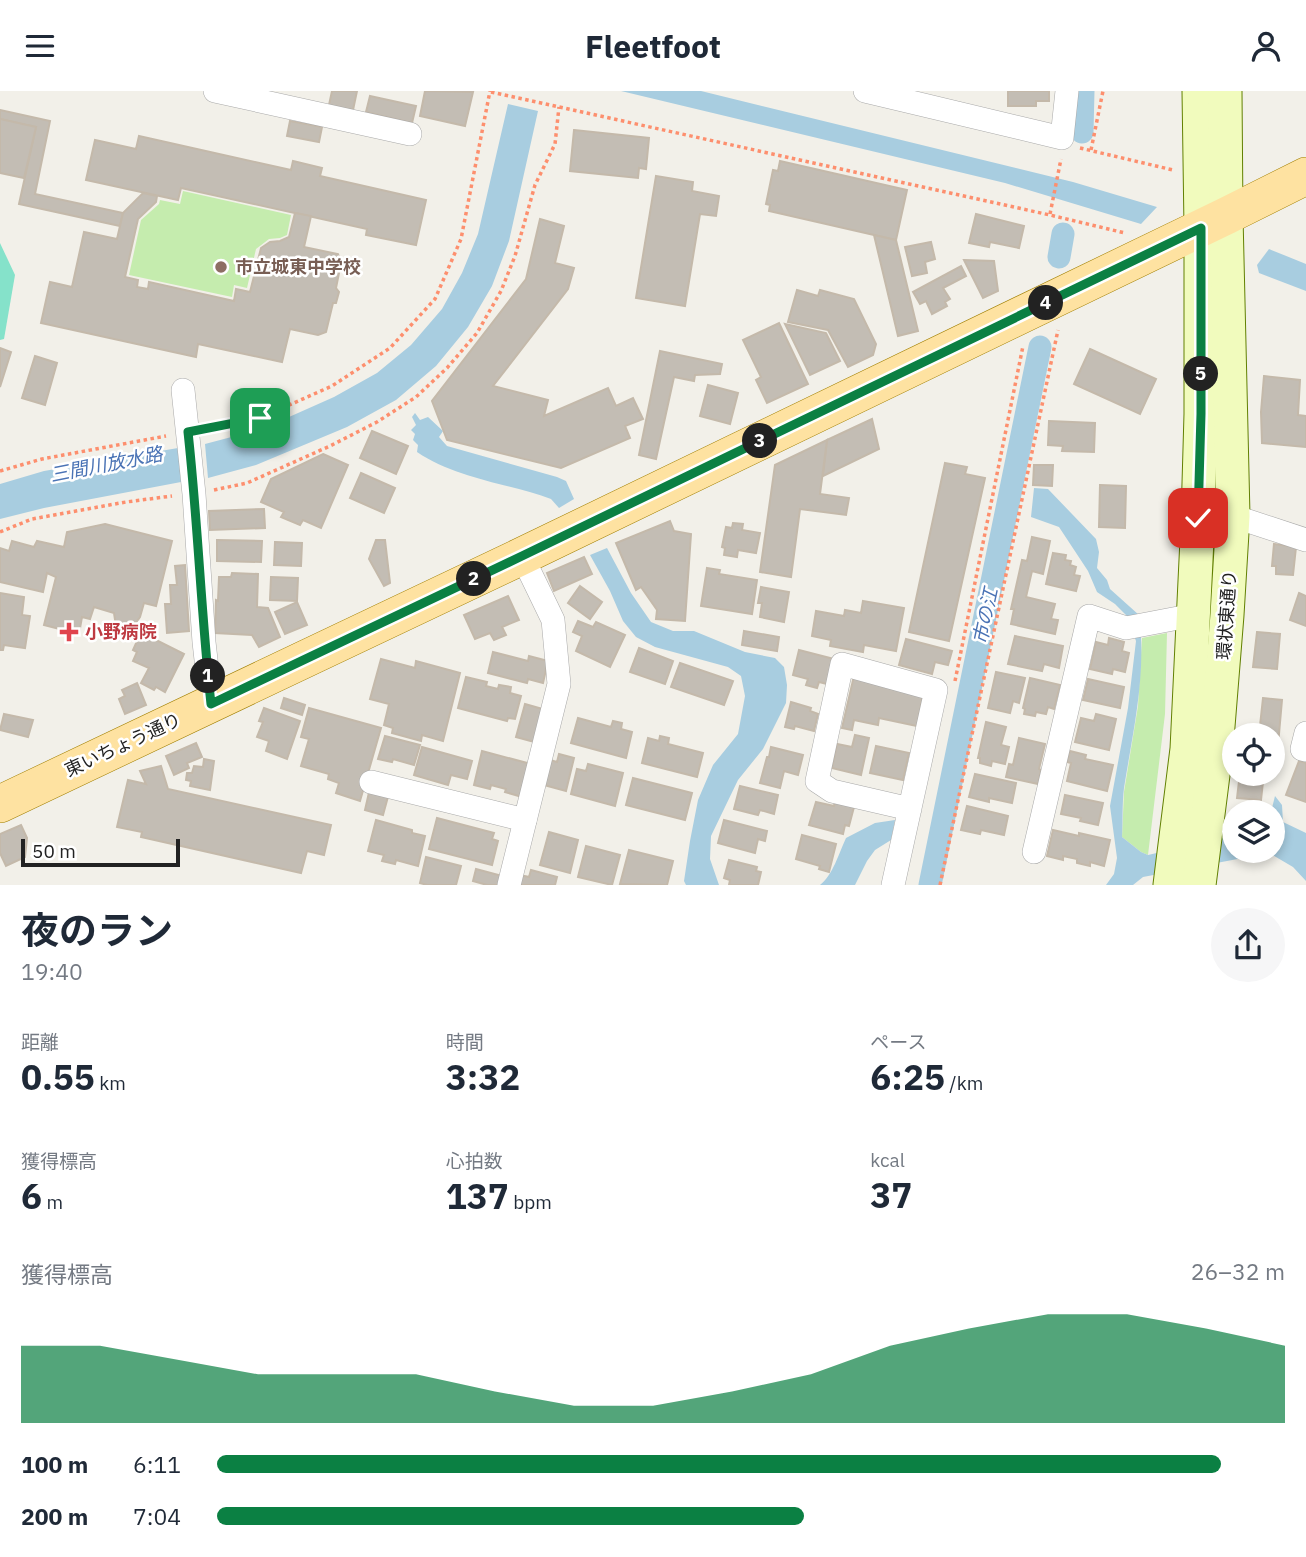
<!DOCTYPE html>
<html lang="ja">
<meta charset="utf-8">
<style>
:root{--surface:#fff;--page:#f6f6f7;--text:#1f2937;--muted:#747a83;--accent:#0b8043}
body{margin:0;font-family:"IBM Plex Sans","Noto Sans JP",sans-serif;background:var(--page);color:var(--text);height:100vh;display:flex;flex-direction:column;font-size:26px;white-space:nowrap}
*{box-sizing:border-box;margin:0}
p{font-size:23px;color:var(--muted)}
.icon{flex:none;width:38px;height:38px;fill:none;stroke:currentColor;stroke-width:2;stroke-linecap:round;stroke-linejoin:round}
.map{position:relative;height:794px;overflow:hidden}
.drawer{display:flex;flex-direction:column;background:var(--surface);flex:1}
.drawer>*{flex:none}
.tools{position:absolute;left:1222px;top:632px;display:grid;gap:14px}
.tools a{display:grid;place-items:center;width:63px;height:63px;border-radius:50%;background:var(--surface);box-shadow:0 4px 10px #0003;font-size:35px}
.scale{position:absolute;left:21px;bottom:18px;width:159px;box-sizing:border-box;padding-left:7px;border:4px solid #222;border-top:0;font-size:19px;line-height:24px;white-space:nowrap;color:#222;-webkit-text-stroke:5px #fff;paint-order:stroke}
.pin{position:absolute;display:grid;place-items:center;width:60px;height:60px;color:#fff;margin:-30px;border-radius:14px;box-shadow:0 4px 10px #0006}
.km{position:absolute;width:35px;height:35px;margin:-18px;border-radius:50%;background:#222;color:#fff;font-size:19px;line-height:35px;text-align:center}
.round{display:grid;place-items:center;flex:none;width:74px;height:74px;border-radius:37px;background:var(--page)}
.overview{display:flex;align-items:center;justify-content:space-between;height:119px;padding:0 21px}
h1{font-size:38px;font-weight:700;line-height:52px}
.metrics{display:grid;grid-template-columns:repeat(3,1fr);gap:10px;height:119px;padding:7px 21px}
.metrics div{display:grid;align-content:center}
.metrics b{font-size:35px;font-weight:700}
.metrics small{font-size:19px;font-weight:400}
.metrics p{font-size:19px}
.chart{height:196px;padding:14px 21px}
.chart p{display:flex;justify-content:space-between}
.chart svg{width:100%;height:126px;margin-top:7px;fill:var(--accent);opacity:.7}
ul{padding:0 21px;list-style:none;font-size:23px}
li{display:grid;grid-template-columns:112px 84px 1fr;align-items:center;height:52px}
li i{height:18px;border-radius:9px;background:var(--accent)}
header{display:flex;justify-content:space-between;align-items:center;height:91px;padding:0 21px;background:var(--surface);font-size:32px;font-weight:700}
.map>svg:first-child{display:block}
.grass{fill:#c5ecae}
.pitch{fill:#85e2ca}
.water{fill:#a8cde0}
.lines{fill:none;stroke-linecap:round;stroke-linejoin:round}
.canal{stroke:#a8cde0;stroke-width:23}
.building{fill:#c3bdb4;stroke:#c4b9aa;stroke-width:2}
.street-casing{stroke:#a9a9a9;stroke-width:24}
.secondary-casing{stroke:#628002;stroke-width:35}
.primary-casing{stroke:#a07f00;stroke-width:38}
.path{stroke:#fd8f6e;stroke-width:3.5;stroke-dasharray:3.5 3.5;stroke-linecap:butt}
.street{stroke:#fff;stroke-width:23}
.secondary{stroke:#f1fbbd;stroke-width:33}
.primary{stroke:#fee2a1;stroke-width:37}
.route-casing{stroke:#fff;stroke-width:14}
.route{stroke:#0b8043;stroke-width:9}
.education-dot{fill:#8d6e63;stroke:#fff;stroke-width:2.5}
.health-dot{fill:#e0444e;stroke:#fff;stroke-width:2.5}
.labels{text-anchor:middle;stroke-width:5;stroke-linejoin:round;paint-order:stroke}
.education-label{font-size:18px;font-weight:bold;fill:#785e54;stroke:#fff;text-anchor:start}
.street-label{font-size:18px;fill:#222;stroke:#fff}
.health-label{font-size:18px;font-weight:bold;fill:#be3a42;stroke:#fff;text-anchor:start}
.water-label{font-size:19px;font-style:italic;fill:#4a73b5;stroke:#fff}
</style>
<header><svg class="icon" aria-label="menu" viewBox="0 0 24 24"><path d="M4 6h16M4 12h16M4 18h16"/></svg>Fleetfoot<svg class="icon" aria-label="person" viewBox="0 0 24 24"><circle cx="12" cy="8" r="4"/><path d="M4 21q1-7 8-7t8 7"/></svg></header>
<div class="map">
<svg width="1306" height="794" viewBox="0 0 1306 794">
<rect width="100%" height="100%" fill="#f2f0e9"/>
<g class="grass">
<path d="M183 100 291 124 287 144 280 147 269 148 256 158 247 197 234 194 232 206 129 184 141 129 159 113 160 109 180 113Z"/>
<path d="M1167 542 1165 623 1148 764 1141 761 1122 746 1124 701 1138 615 1142 547Z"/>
</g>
<path class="pitch" d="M0 152 15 184 4 248 0 249Z"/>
<g class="water">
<path d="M621 0H701L1073 91 1157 116 1141 133 1005 92Z"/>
<path d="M508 13 538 20 509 150 492 195 468 236 436 275 396 309 347 336 256 374 208 387 205 353 262 338 334 306 377 282 411 254 442 218 462 182 478 143Z"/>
<path d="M1269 158 1306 173V200L1259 182 1257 174Z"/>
<path d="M415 322 420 329 428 326 443 340 439 346 447 355 557 386 566 390 574 408 559 417 551 408C507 392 457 388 417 361L418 354 413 349 415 343 411 339 416 334 412 326Z"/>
<path d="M178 357 181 391 44 417 0 428V393L44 380Z"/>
<path d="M1034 397 1048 398 1096 448 1099 461 1097 477 1107 489 1110 498 1139 524C1147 582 1133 640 1124 697 1122 713 1123 730 1122 746L1141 761 1148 764 1234 744V760H1272L1271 721 1275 705 1282 714 1283 731 1306 742V790L1293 776 1269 762 1143 786 1133 794H1106L1114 783 1117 767 1110 715 1128 617 1136 550 1127 525 1115 513 1097 501 1088 480 1059 436 1031 426Z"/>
<path d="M607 457 631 502 651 531 673 540H694L745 561 775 567 784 576 787 594 786 612 763 658 738 689 711 745 710 768 719 794H686L684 790 690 750 698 709 713 674 738 643 745 605 741 585 728 576 655 556 636 546 623 530 610 500 590 464Z"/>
<path d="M895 729 891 749 875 759 867 770 855 794H820C833 784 839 762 846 747L875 732Z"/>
</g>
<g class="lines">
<g class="canal">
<path d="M1082 41 1083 0"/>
<path d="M1059 166 1063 143"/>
<path d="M930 794 1040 256"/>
</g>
</g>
<g class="building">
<path d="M332 0H357L353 19 329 14Z"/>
<path d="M425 0 473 1 465 35 420 25Z"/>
<path d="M1008 0H1049V10H1036V15H1008Z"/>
<path d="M370 5 416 15 412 32 366 21Z"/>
<path d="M0 19 50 30 35 103 123 122 120 135 19 113 36 36 0 28Z"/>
<path d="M0 28 36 36 24 87 0 82Z"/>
<path d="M290 30 322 36 319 51 287 45Z"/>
<path d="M574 39 649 47 646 78 639 77 638 87 570 80Z"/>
<path d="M139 45 291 79 293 70 322 77 320 85 426 109 416 154 366 144 367 138 181 97 178 109 86 89 95 49 136 58Z"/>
<path d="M780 70 907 99 896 149 769 120 770 114 766 113 773 79 778 80Z"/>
<path d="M656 85 693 91 692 100 719 105 716 125 700 123 685 215 636 207Z"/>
<path d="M143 102 157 105 156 111 138 128 125 186 138 189 137 196 148 198 149 191 234 210 236 198 250 201 261 157 270 151 280 150 289 146 295 122 311 125 304 156 338 163 341 172 336 197 339 201 336 212H333L326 241 318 244 290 238 282 271 198 253 196 266 41 232 50 191 72 196 84 141 117 148 123 122Z"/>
<path d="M976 123 1024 135 1019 157 990 151 989 156 969 152Z"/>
<path d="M540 128 564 135 555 172 574 177 568 198 493 295 548 309 544 325 608 297 616 315 633 307 643 328 625 335 630 347 561 377 447 349 432 310 526 188Z"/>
<path d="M874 144 896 149 918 240 898 245Z"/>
<path d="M931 151 935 168 925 171 927 182 912 185 905 156Z"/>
<path d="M964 169 994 170 998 200 983 207Z"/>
<path d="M961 175 966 185 943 197 950 208 945 211 947 215 932 223 926 210 920 213 913 201Z"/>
<path d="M797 199 818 205 820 199 854 208 876 253 873 264 848 276 828 239 788 231Z"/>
<path d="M779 232 808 293 767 312 756 289 761 286 743 249Z"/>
<path d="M785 233 826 242 840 270 810 284Z"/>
<path d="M0 257 11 261 0 296Z"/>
<path d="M1090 258 1156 288 1140 323 1074 293Z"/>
<path d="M660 260 722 273 720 283 695 284 694 290 674 286 656 368 639 364Z"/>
<path d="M35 265 57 272 45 314 22 307Z"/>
<path d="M1264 285 1300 289 1298 324 1306 325V356L1262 352 1261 321Z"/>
<path d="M708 294 738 302 730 333 700 325Z"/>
<path d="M872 328 879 358 823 385 827 349Z"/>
<path d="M1049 330 1095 332 1094 361 1062 360 1063 355 1048 354Z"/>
<path d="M372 340 408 355 396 383 360 367Z"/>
<path d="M827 349 820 403 849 407 846 424 800 418 791 486 760 481 775 374Z"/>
<path d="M323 363 348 374 321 437 303 429 300 434 281 426 284 421 261 411 271 388Z"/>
<path d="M945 372 967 376 965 383 985 387 949 550 909 541Z"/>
<path d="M1034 374H1053L1052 395 1033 394Z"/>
<path d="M361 382 395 397 384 422 350 407Z"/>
<path d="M1100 394 1126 395 1125 437 1099 436Z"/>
<path d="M264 418 265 437 210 439 209 420Z"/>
<path d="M670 430 674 440 691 443 685 530 656 528 657 519 641 496 636 499 616 452Z"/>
<path d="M733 432 743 433 742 439 760 442 756 462 738 459 737 466 724 464 725 457 722 456 726 436 732 437Z"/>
<path d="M105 433 172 450 156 515 144 512 140 526 126 545 117 542 114 522 94 516 90 528 82 526 79 543 44 534 56 486 47 482 43 501 0 491V457L9 460 12 450 34 456 37 450 64 456 67 441Z"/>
<path d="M1032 446 1050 450 1043 483 1032 480 1026 506 1055 513 1051 528 1058 529 1055 543 1011 533 1014 518H1011L1022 469 1027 470Z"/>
<path d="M217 449 262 450 261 471 217 470Z"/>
<path d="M376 449H385L390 492 384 495 369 468Z"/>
<path d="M275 451 302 452 301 475 274 474Z"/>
<path d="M1274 453 1296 456 1293 484 1276 483V475H1272Z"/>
<path d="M1053 462 1066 464 1065 469 1071 470 1070 474 1076 476 1074 484 1080 485 1076 500 1046 493Z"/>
<path d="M584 466 592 483 554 500 547 482Z"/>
<path d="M185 474 189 540 167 542 165 513H171L170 494H177L175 475Z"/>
<path d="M707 477 720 479 719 483 757 489 752 523 701 515Z"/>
<path d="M232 482 258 483 257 516 268 517 280 546 259 556 252 544 215 542 216 509 218 510 219 486H231Z"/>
<path d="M271 486 298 487 297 510 270 509Z"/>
<path d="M580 495 602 511 590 528 568 512Z"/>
<path d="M761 496 789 501 784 531 760 526 762 512H758Z"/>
<path d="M0 502 24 506 22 524 30 525 25 557 4 554 3 559H0Z"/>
<path d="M1299 502 1306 505V535L1290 529Z"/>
<path d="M508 505 519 529 502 536 506 544 494 549 490 542 475 548 464 524Z"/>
<path d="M863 510 904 517 896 560 864 554 863 561 830 555 831 549 812 545 816 520 844 525 845 519 861 522Z"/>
<path d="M297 511 307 534 285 543 275 521Z"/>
<path d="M578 530 593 536 596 531 625 544 610 576 576 560 582 545 573 541Z"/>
<path d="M142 539 149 542 148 545 184 563 165 601 156 596 154 599 141 592 149 577 133 570 137 561 133 559Z"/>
<path d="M744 540 779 546 777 560 742 554Z"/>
<path d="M1257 541 1280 543 1277 578 1253 576Z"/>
<path d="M1015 545 1063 555 1059 577 1044 573 1042 580 1008 573Z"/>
<path d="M1109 547 1124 551 1122 560 1129 562 1125 581 1113 578 1112 583 1090 578 1096 551 1108 554Z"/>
<path d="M906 548 952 560 948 574 935 571 932 583 899 574Z"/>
<path d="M639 557 673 570 665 593 630 581Z"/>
<path d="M799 559 834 568 827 593 819 591 817 597 806 594 808 588 793 584Z"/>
<path d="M493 561 528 570 529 565 548 570 543 592 528 588 527 592 488 582Z"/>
<path d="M381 568 415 577 416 570 460 582 443 650 422 644 421 650 392 642 393 637 384 634 389 613 370 608Z"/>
<path d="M680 572 733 590 724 614 671 596Z"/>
<path d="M996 581 1025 587 1019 612 1013 610 1010 622 988 617Z"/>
<path d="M854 585 923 604 917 635 879 627 878 634 854 629 852 639 842 637Z"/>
<path d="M466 586 487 591 486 595 498 598 499 594 511 596 510 602 521 605 515 628 508 627 507 630 458 617Z"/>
<path d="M1030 587 1060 594 1054 618 1048 616 1046 623 1036 621 1035 625 1024 623 1025 618 1023 617Z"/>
<path d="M1088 588 1124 596 1120 617 1083 609Z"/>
<path d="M137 592 146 614 125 623 119 608 125 605 122 599Z"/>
<path d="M284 607 305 614 302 624 281 617Z"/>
<path d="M1263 607 1282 609 1276 677 1272 676V644H1259Z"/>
<path d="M791 611 811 617 810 620 818 623 814 640 795 635 794 638 785 636Z"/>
<path d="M525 613 546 619 538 652 516 646Z"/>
<path d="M264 617 300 630 287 668 266 660 269 650 257 646 263 631 259 630Z"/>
<path d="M309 617 381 637 360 710 336 702 339 692 328 688 329 683 301 675 309 648 301 646Z"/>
<path d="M4 623 33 629 28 646 0 639Z"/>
<path d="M1096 623 1116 628 1109 659 1075 651 1081 627 1094 630Z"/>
<path d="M578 627 611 636 613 630 622 632 621 638 632 641 626 667 571 652Z"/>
<path d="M986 631 1006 636 1001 654 1009 656 1005 673 992 670 991 675 980 672V667H978Z"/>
<path d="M855 644 869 647 861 684 832 677 837 653 852 656Z"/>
<path d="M385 645 420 654 414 674 393 668 392 671 378 668Z"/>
<path d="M660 645 669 647 668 653 703 662 697 686 642 672 648 647 659 650Z"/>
<path d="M1019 647 1045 653 1039 678 1041 679 1038 693 1006 686 1009 673 1013 674Z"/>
<path d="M196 652 202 666 187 672 189 677 174 684 166 665Z"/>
<path d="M876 655 909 662 903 689 870 682Z"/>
<path d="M422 656 472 670 467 688 451 684 448 694 414 684Z"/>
<path d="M771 656 803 664 798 684 784 680 780 697 760 692 767 666H769Z"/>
<path d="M482 660 531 673 522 706 505 701 506 698 491 694 490 698 474 694Z"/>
<path d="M1070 660 1086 664 1085 668 1113 674 1107 700 1067 690 1071 672 1067 671Z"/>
<path d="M559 663 574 667 566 700 544 694 550 669 557 671Z"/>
<path d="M204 668 214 670 210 699 190 695 191 690 186 689 187 682H192L194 675 203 676Z"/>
<path d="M1299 670 1306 672V711L1286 704Z"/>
<path d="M588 673 623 682 615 715 571 703 577 678 586 680Z"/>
<path d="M161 675 168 698 331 734 324 764 307 760 301 782 141 746 142 741 117 736 128 689 146 693 140 680Z"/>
<path d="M1240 682H1264L1261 709 1237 707Z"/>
<path d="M975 683 1016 692 1012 712 989 707V711L969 706Z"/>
<path d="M633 687 692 702 685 729 626 714Z"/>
<path d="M740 695 778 704 774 723 760 719 758 724 734 718Z"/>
<path d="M370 697 389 702 383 724 365 719Z"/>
<path d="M1065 704 1103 712 1098 734 1080 730 1081 727 1061 723Z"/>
<path d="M816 711 834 715 835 711 854 716 849 735 845 734 843 743 809 734Z"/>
<path d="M967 715 1008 725 1004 744 981 739 980 743 961 739Z"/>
<path d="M437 727 494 742 492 748 498 750 492 774 429 758Z"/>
<path d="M376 729 412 739V742L425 745 418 775 396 769 395 773 382 770 384 764 368 760Z"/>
<path d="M724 729 767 740 765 750 758 748 755 762 718 752Z"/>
<path d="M21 734 27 747 25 766 6 775 0 762V743Z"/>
<path d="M1053 739 1079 745V742L1110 749 1104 775 1090 771V775L1077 772V768L1063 765V769L1047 765Z"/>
<path d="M549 741 578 749 570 782 540 774Z"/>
<path d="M802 744 836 753 829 781 819 778 820 775 796 768Z"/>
<path d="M586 755 620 764 612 794 578 786Z"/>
<path d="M629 759 673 770 667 794 620 793Z"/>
<path d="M426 766 461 775 456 794H427L420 792Z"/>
<path d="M729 769 757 776 756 780 761 781 758 794H729L730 789 724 787Z"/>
<path d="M476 778 502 785 499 794H487L473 790Z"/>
<path d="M531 779 557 786 555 794H517L520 784 529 786Z"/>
</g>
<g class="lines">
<g class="street-casing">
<g id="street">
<path d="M215 0 410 43"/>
<path d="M865 0 1062 47 1067 0"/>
<path d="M183 299 194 403 204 551 211 613"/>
<path d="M1233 425 1306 449"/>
<path d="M1306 642 1302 658 1306 659"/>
<path d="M371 691 525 729"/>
<path d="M1034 761 1089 525 1126 537 1194 524"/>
<path d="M509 794 559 593 553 529 522 465"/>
<path d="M893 794 936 599 842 573 817 690 832 700 910 718"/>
</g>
</g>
<g class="secondary-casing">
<g id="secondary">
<path d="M1170 794 1187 658 1198 427 1201 323V137L1199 0"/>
<path d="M1199 794 1216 660 1227 524 1233 425 1226 125 1225 0"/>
</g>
</g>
<g class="primary-casing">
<path id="primary" d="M0 713 522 465 1226 125 1306 85"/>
</g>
<g class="path">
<path d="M491 1 1050 124 1125 142"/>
<path d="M1080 57 1173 79"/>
<path d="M1091 59 1103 0"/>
<path d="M1050 123 1061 68"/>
<path d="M208 337 260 327 332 295 390 257 435 208 461 148 490 0"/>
<path d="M0 380 42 368 166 345"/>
<path d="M214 399 247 392 330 355 377 331 416 306 447 277 477 242 501 200 515 165 535 94 555 53 559 16"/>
<path d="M0 441 32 428 126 411 172 405"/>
<path d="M955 590 1023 255"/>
<path d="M940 794 1058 239"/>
</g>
<use href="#street" class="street"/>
<use href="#secondary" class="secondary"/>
<use href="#primary" class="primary"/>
</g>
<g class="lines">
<g class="route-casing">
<path id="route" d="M260 327 188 341C198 432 201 522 211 613L522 465 1201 137V323L1198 427"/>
</g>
<use href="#route" class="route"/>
</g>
<circle class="education-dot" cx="221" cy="176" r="7"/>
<path class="health-dot" d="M65.5 530.5h7v7h7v7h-7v7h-7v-7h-7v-7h7z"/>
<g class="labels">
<g class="education-label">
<text x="235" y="182">市立城東中学校</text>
</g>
<g class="street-label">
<text transform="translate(1227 524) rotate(-86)" y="6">環状東通り</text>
<text transform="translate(123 654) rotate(-25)" y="6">東いちょう通り</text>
</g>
<g class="health-label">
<text x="85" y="547">小野病院</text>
</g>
<g class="water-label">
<text transform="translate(106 373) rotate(-11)" y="7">三間川放水路</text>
<text transform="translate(985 525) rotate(-78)" y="7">市の江</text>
</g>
</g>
</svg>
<div class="tools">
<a><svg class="icon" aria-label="locate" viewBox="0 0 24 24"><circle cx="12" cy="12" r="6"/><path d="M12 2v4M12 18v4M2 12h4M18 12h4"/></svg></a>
<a><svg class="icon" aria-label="layers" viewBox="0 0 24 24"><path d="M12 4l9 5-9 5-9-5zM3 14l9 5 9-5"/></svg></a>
</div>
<div class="scale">50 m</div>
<div class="pin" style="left:260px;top:327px;background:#1e9e55"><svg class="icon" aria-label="arrive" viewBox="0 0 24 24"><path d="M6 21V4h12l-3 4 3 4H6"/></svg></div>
<div class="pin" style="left:1198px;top:427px;background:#d93025"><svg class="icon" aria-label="check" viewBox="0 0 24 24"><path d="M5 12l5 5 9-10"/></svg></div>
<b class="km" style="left:208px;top:585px">1</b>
<b class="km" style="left:474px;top:488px">2</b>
<b class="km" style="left:760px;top:350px">3</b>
<b class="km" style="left:1046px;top:212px">4</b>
<b class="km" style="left:1201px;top:283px">5</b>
</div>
<section class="drawer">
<div class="overview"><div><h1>夜のラン</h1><p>19:40</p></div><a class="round"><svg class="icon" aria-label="share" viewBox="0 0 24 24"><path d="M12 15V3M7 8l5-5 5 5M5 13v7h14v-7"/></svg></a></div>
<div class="metrics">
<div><p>距離</p><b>0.55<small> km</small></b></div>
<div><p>時間</p><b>3:32</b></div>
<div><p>ペース</p><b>6:25<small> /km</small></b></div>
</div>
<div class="metrics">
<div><p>獲得標高</p><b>6<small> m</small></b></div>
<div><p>心拍数</p><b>137<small> bpm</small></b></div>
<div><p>kcal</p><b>37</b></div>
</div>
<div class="chart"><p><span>獲得標高</span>26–32 m</p>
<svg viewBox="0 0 160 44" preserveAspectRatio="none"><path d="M0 44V17L10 17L20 22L30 27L40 27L50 27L60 33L70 38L80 38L90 33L100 27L110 17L120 11L130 6L140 6L150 11L160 17V44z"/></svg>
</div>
<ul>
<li><b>100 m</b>6:11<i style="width:94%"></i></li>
<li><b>200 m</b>7:04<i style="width:55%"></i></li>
</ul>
</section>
